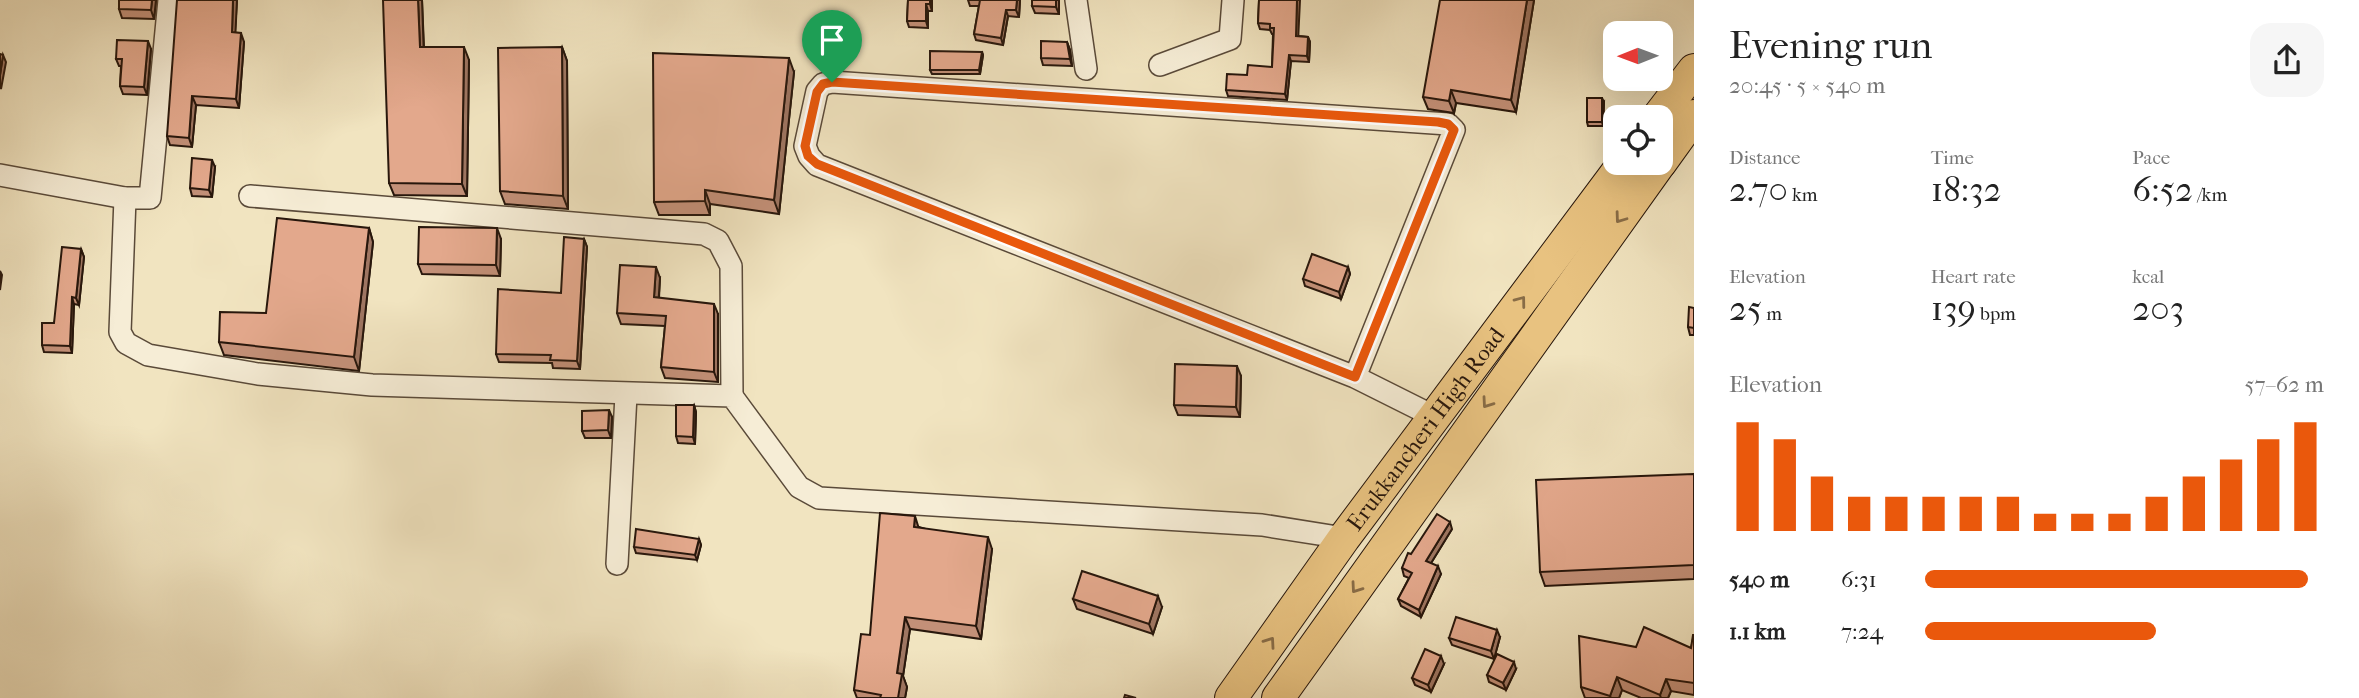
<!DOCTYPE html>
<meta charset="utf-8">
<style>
:root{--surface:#fff;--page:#f6f6f6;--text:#222;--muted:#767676;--accent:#ea580c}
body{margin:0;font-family:"IM FELL French Canon",serif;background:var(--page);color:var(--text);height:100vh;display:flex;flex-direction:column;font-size:26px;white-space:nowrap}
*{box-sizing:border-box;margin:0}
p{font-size:23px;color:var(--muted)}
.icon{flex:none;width:38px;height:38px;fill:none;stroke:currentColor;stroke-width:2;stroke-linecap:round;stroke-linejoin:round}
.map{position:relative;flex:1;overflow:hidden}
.drawer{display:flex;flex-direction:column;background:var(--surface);width:665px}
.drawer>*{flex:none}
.needle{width:46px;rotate:269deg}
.buttons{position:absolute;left:1603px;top:21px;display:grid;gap:14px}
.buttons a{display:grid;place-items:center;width:70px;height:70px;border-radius:14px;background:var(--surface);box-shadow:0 7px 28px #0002;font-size:35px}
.pin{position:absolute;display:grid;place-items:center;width:60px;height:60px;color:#fff;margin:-72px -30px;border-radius:50% 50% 50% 0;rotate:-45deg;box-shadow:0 0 7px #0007}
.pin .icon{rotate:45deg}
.round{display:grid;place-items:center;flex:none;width:74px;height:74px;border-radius:21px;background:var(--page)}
.summary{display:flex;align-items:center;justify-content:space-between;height:119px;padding:0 35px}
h1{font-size:38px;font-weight:600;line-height:52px}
.metrics{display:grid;grid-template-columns:repeat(3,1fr);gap:10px;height:119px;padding:7px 35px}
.metrics div{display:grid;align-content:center}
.metrics b{font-size:35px;font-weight:600}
.metrics small{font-size:19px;font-weight:400}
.metrics p{font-size:19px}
.chart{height:196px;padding:14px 35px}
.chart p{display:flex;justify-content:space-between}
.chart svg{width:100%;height:126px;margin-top:7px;stroke:var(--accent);stroke-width:6}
ul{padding:0 35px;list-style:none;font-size:23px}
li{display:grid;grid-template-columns:112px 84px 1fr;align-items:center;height:52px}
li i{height:18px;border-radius:9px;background:var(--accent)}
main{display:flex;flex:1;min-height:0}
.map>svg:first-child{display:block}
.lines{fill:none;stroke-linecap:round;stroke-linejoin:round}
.minor-casing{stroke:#5a4a39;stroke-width:24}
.primary-casing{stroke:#28170c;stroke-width:34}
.minor{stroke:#f6edd6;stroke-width:21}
.primary{stroke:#e8c280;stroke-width:32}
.wall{fill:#c39078;stroke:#28170c;stroke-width:2}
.shaded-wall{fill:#9f7662;stroke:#28170c;stroke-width:2}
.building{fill:#e3a88c;stroke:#28170c;stroke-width:2}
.oneway{stroke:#886c46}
.route-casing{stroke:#fff;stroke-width:14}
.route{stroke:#ea580c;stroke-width:9}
.labels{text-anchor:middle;stroke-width:5;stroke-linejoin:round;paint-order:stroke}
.street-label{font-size:23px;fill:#28170c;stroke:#f6edd6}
</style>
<main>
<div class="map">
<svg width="1694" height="698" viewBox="0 0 1694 698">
<rect width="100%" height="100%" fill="#f1e4c0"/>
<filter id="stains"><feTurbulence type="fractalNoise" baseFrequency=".00286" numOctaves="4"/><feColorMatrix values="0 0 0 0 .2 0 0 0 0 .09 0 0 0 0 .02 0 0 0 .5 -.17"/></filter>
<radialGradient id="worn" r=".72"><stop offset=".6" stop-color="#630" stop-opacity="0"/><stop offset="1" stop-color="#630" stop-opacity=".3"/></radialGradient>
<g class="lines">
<g class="minor-casing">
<g id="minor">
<path d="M1076 0 1086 69"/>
<path d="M1160 65 1230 39 1233 0"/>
<path d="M0 175 125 198H150L169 0"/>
<path d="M250 196 704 234 718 241 731 266 732 396"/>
<path d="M125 198 120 332 126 343 148 355 258 374 372 385 732 396 799 487 819 498 1262 525 1344 538"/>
<path d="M1355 377 1454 130 1448 124 832 82 823 84 817 91 805 146 809 156 817 165 1355 377 1435 417"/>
<path d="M617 564 626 395"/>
</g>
</g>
<g class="primary-casing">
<g id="primary">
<path d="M1658 117 1694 70"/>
<path d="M1661 162 1694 116"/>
<path id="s1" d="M1231 698 1344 538 1624 163"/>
<path d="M1278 698 1660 163"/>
</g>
</g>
<use href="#minor" class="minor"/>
<use href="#primary" class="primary"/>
</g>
<g class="wall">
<path d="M156 0 154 19 122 18 119 9Z"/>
<path d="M237 0 235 32 244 42 239 108 196 105 192 147 170 145 167 136Z"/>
<path d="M422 0 424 47 469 60 467 196 394 195 389 183Z"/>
<path d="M908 0H932V11H928V28L909 27 907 21Z"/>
<path d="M968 0H1020L1019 17 1008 16 1003 45 976 40 974 34 979 6H970Z"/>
<path d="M1059 0V14L1035 13 1032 6Z"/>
<path d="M1259 0 1299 36 1308 37 1310 42 1309 62 1291 61 1287 100 1228 96 1226 90 1247 75 1272 67 1273 34H1272L1270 30 1260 29 1258 23Z"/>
<path d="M1534 0 1516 112 1456 103 1454 113 1428 109 1423 97Z"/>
<path d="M1067 42 1070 50 1072 66 1043 65 1041 58Z"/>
<path d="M562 47 567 61 568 209 505 204 500 191Z"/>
<path d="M151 49 147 95 123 94 120 86 121 66H119L116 59Z"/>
<path d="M982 52 983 55 980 74H932L930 70Z"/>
<path d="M794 72 779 214 710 204V215H659L654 202Z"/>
<path d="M1604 102 1603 126H1588L1587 122Z"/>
<path d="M215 167 212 197 192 196 190 188Z"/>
<path d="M369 228 373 242 359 371 224 355 219 342 266 313Z"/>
<path d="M501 239 500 276 422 274 418 264Z"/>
<path d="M584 239 587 247 580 369 553 368 552 363 499 362 496 354 561 293Z"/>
<path d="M81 249 84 257 79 305 74 304 72 353 44 352 42 345 54 323Z"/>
<path d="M1348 267 1350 274 1341 299 1305 286 1303 279Z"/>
<path d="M660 278 659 298 718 314V382L665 378 661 367 665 326 621 324 617 313Z"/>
<path d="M1694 308V335H1690L1688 327Z"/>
<path d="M1241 376 1240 417 1178 415 1174 405Z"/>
<path d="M694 405 696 412 695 444 678 443 676 436Z"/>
<path d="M612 417 611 438H585L582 431Z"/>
<path d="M1694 474V579L1545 586 1540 572Z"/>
<path d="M919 527 992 549 981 639 910 629 903 676 907 687 905 698H857L854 690 870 635Z"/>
<path d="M1452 529 1431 563 1441 574 1421 617 1401 606 1398 599 1409 578 1404 576 1402 568 1411 554Z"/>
<path d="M699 539 701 545 697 560 636 553 634 547Z"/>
<path d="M1073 599 1162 607 1153 634 1077 609Z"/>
<path d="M1694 635V695L1671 691 1668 698H1641L1622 690 1619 698H1585L1581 687 1636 647 1691 648Z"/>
<path d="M1500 637 1494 659 1452 645 1449 638Z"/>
<path d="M1444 664 1431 692 1415 685 1412 678Z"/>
<path d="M1516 669 1506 690 1489 682 1487 675Z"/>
</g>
<g class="shaded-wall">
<path d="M152 0H156L154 19 151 10Z"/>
<path d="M233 0H237L235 41 232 32Z"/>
<path d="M418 0H422L424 59 420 47Z"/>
<path d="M930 0H932V11L930 4Z"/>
<path d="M1017 0H1020L1019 17 1016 10Z"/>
<path d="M1056 0H1059V14L1056 7Z"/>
<path d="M1297 0H1300L1298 42 1296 36Z"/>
<path d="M1527 0H1534L1516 112 1511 100Z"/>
<path d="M926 4 928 11V28L926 21Z"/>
<path d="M1006 10 1008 16 1003 45 1001 38Z"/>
<path d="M241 33 244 42 239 108 236 99Z"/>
<path d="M1308 37 1310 42 1309 62 1307 56Z"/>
<path d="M148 41 151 49 147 95 144 87Z"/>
<path d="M1067 42 1070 50 1072 66 1070 59Z"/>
<path d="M464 47 469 60 467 196 462 184Z"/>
<path d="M562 47 567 61 568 209 563 196Z"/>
<path d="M982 52 983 55 980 74 979 70Z"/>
<path d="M3 55 6 62 1 89 0 86V75Z"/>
<path d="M1289 55 1291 61 1287 100 1285 94Z"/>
<path d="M789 58 794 72 779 214 774 200Z"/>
<path d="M1451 90 1456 103 1454 113 1449 101Z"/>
<path d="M192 96 196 105 192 147 189 138Z"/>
<path d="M1602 98 1604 102 1603 126 1602 122Z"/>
<path d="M212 160 215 167 212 197 209 190Z"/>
<path d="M705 190 710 204V215L705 201Z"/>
<path d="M369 228 373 242 359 371 354 357Z"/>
<path d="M497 228 501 239 500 276 496 265Z"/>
<path d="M584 239 587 247 580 369 577 361Z"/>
<path d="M81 249 84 257 79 305 76 298Z"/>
<path d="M656 267 660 278 658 308 654 297Z"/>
<path d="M1348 267 1350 274 1341 299 1339 292Z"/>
<path d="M0 271 2 275 0 290Z"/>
<path d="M72 297 74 304 72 353 70 346Z"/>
<path d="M714 304 718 314V382L714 372Z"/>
<path d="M1237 366 1241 376 1240 417 1236 407Z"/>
<path d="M694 405 696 412 695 444 693 437Z"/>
<path d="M609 410 612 417 611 438 608 430Z"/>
<path d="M915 516 919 529 914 527Z"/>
<path d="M1450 522 1452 529 1428 568 1426 561Z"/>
<path d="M988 537 992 549 981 639 976 626Z"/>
<path d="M699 539 701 545 697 560 695 555Z"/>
<path d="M1438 566 1441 574 1421 617 1419 610Z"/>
<path d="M1158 596 1162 607 1153 634 1149 624Z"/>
<path d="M905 617 910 629 903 676 907 687 905 698H898L897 673Z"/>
<path d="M1497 630 1500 637 1494 659 1491 651Z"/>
<path d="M1441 656 1444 664 1431 692 1428 685Z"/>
<path d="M1514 662 1516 669 1506 690 1503 683Z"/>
<path d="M1617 677 1622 690 1619 698H1611L1610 696Z"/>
<path d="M1666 679 1671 691 1668 698H1661L1660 695Z"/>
</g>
<g class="building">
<path d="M119 0H152L151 10 119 9Z"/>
<path d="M177 0H233L232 32 241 33 236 99 192 96 189 138 167 136Z"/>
<path d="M383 0H418L420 47H464L462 184 389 183Z"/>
<path d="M908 0H930V4H926V21H907Z"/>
<path d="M980 0H1017L1016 10H1006L1001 38 974 34Z"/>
<path d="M1032 0H1056V7L1032 6Z"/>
<path d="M1259 0H1297L1296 36 1308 37 1307 56 1289 55 1285 94 1226 90 1227 74 1247 75 1248 65 1272 67 1274 28H1270V24L1258 23Z"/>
<path d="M1440 0H1527L1511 100 1451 90 1449 101 1423 97Z"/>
<path d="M117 40 148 41 144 87 120 86 122 59H116Z"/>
<path d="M1041 41 1067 42 1070 59 1041 58Z"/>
<path d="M562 47 563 196 500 191 498 48Z"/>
<path d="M930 51 982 52 979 70H930Z"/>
<path d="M653 53 789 58 774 200 705 190V201L654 202Z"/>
<path d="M0 54 3 55 0 75Z"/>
<rect x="1587" y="98" width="15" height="24"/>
<path d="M192 158 212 160 209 190 190 188Z"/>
<path d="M277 218 369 228 354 357 219 342 220 312 266 313Z"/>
<path d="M419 227 497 228 496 265 418 264Z"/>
<path d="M564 237 584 239 577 361 550 360 551 355 496 354 498 289 561 293Z"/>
<path d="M62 247 81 249 76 298 72 297 70 346 42 345V323H54Z"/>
<path d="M1312 254 1348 267 1339 292 1303 279Z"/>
<path d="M620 265 656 267 654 297 714 304V372L661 367 666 316 617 313Z"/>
<path d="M1689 307 1694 308V328L1688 327Z"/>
<path d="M1175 364 1237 366 1236 407 1174 405Z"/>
<path d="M676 405H694L693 437 676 436Z"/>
<path d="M609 410 608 430 582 431V411Z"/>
<path d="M1694 474V565L1540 572 1536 480Z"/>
<path d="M880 513 915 516 914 527 988 537 976 626 905 617 897 673 902 674 898 698H880L881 695 854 690 861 634 870 635Z"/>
<path d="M1437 514 1450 522 1426 561 1438 566 1419 610 1398 599 1412 573 1402 568 1408 553 1411 554Z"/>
<path d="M636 529 699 539 695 555 634 547Z"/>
<path d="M1082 571 1158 596 1149 624 1073 599Z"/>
<path d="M1456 617 1497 630 1491 651 1449 638Z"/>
<path d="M1644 627 1691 648 1693 635H1694V683L1666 679 1660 695 1617 677 1610 696 1581 687 1579 636 1636 647Z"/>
<path d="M1425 649 1441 656 1428 685 1412 678Z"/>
<path d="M1497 654 1514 662 1503 683 1487 675Z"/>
<path d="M1125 695 1136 698H1124Z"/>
</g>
<defs><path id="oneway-chevron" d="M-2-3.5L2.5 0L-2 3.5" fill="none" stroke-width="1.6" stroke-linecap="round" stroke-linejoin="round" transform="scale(1.75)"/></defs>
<g class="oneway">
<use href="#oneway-chevron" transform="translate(1620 218) rotate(126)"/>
<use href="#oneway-chevron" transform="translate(1521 301) rotate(-53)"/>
<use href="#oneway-chevron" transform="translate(1487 403) rotate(125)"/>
<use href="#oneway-chevron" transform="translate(1356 588) rotate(125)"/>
<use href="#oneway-chevron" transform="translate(1270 642) rotate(-55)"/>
</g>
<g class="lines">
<g class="route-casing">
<path id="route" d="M832 82 1438 122 1448 124 1454 130 1355 377 817 164 808 156 805 146 817 92 823 84Z"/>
</g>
<use href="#route" class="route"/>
</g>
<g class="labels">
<g class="street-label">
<text dy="8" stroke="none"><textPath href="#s1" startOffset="332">Erukkancheri High Road</textPath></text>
</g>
</g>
<rect width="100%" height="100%" filter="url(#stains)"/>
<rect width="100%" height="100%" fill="url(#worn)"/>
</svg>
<div class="buttons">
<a><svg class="needle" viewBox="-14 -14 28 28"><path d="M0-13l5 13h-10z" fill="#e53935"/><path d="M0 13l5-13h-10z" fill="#767676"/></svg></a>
<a><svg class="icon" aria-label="locate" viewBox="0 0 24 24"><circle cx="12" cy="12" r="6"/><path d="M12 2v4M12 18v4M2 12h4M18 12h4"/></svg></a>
</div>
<div class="pin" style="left:832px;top:82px;background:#1e9e55"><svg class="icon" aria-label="arrive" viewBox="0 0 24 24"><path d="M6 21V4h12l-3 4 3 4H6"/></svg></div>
</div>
<section class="drawer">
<div class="summary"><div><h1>Evening run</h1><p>20:45 · 5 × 540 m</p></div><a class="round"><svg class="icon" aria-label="share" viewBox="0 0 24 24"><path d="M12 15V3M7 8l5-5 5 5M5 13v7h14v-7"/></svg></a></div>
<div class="metrics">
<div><p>Distance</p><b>2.70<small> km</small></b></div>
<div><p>Time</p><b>18:32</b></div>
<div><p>Pace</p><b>6:52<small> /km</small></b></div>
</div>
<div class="metrics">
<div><p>Elevation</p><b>25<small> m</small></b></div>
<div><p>Heart rate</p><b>139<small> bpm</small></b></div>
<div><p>kcal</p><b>203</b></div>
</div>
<div class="chart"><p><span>Elevation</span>57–62 m</p>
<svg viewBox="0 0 160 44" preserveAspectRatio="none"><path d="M5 44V6M15 44V12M25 44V25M35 44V32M45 44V32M55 44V32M65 44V32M75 44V32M85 44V38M95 44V38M105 44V38M115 44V32M125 44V25M135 44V19M145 44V12M155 44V6"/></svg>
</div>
<ul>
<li><b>540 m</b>6:31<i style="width:96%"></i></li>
<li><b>1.1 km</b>7:24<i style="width:58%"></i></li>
</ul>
</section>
</main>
